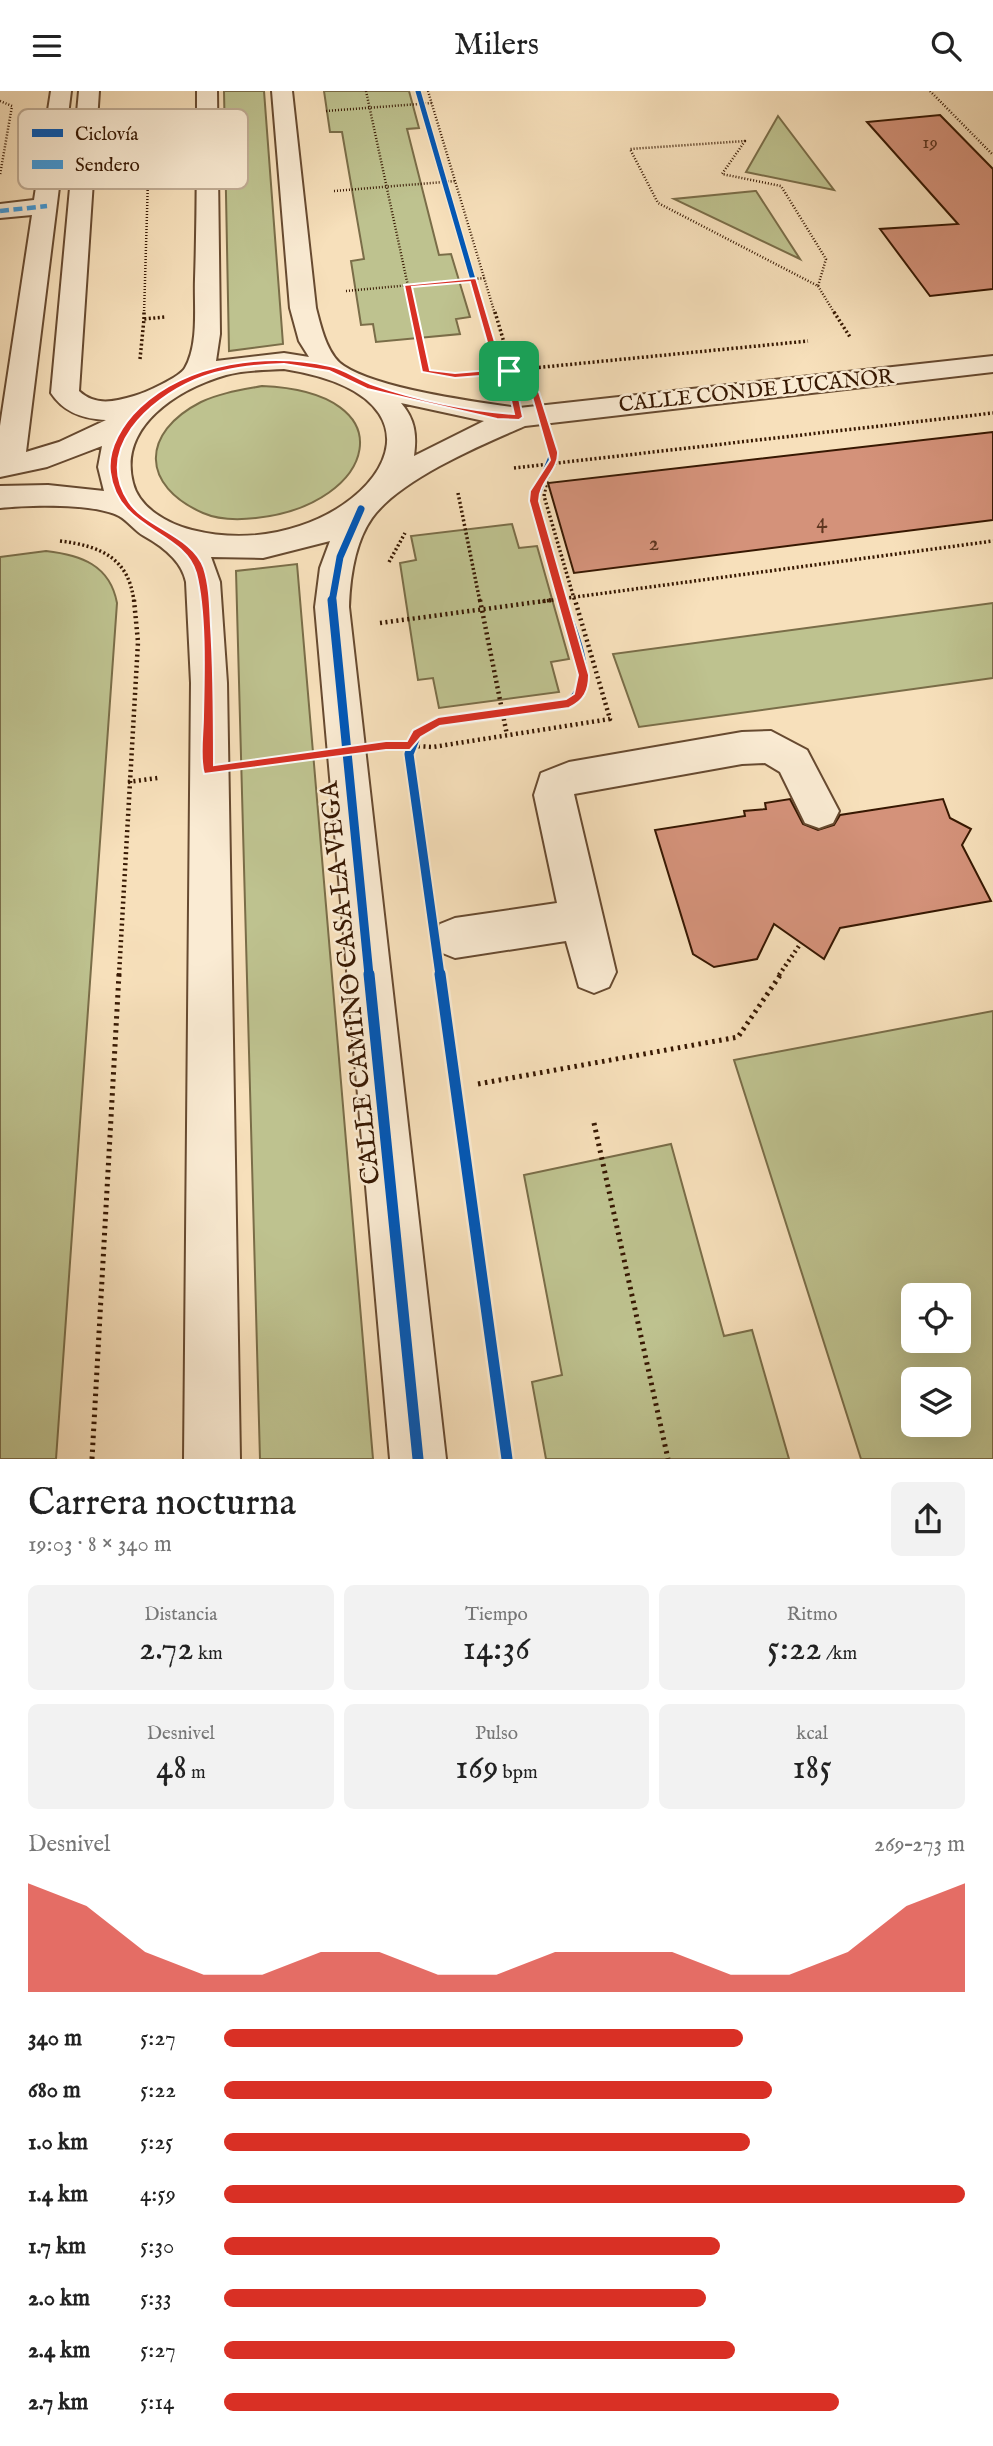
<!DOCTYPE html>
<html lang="es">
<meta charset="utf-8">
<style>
:root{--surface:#fff;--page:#f2f2f2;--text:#222;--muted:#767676;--accent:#d93025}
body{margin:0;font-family:"IM FELL English",serif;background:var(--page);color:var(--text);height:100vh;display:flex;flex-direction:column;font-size:26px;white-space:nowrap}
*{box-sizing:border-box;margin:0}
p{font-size:23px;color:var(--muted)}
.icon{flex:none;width:38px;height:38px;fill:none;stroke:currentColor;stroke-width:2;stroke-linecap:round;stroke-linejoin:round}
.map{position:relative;height:1368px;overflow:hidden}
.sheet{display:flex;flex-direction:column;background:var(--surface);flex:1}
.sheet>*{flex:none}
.controls{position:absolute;left:901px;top:1192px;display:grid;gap:14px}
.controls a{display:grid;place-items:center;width:70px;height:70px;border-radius:10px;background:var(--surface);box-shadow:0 7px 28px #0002;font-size:35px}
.pin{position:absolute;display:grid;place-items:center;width:60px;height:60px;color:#fff;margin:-30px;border-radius:14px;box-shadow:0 4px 10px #0006}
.round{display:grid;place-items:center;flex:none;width:74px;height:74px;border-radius:10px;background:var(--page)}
.summary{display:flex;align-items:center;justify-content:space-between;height:119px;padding:0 28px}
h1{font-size:38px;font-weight:600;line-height:52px}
.stats{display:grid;grid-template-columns:repeat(3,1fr);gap:10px;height:119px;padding:7px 28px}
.stats div{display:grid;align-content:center;border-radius:10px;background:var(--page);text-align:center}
.stats b{font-size:35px;font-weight:600}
.stats small{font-size:19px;font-weight:400}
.stats p{font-size:19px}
.chart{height:196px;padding:14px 28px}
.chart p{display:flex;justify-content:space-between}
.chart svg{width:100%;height:126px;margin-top:7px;fill:var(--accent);opacity:.7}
ul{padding:0 28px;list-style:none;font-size:23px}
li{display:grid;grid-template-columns:112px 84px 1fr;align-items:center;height:52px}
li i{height:18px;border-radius:9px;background:var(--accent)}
header{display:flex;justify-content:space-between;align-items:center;height:91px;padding:0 28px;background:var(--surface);font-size:32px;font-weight:600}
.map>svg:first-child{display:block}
.green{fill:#bec28f;stroke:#7a6d48;stroke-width:2;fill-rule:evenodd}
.building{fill:#d4927a;stroke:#371802;stroke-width:2}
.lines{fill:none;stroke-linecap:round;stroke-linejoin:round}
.minor-casing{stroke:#674a30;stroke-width:4}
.path-far3{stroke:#371802;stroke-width:2.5;stroke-dasharray:1 2;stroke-linecap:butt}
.path-far2{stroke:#371802;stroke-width:3.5;stroke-dasharray:2 2.5;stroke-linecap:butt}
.path-far1{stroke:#371802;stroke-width:4.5;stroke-dasharray:2 3.5;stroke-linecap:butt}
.path{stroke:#371802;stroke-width:5;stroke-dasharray:2.5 4.5;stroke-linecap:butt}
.minor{fill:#faebd3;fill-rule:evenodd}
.quiet{stroke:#3e9add;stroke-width:4.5;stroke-dasharray:9 4.5;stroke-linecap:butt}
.cycleway-far3-casing{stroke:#faebd3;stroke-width:8}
.cycleway-far2-casing{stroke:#faebd3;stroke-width:10}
.cycleway-far1-casing{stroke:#faebd3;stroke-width:13}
.cycleway-casing{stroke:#faebd3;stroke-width:16}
.cycleway-far3{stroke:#0057b8;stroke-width:5}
.cycleway-far2{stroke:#0057b8;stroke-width:7}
.cycleway-far1{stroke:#0057b8;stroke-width:9}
.cycleway{stroke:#0057b8;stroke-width:11}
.route{fill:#d93025;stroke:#fff;stroke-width:2;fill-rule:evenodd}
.labels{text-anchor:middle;stroke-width:5;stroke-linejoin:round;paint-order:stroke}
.far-number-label{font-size:19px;fill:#5e3620}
.far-street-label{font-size:21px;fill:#371802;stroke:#faebd3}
.number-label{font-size:23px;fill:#5e3620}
.street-label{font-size:26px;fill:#371802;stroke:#faebd3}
.key{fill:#faebd3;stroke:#c0ac94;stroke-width:2}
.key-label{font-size:19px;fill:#371802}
</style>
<header><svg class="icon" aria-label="menu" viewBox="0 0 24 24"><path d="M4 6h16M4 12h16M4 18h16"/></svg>Milers<svg class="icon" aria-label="search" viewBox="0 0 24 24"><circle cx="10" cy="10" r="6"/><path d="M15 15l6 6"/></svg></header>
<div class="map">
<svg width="993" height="1368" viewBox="0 0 993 1368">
<rect width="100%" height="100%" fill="#f7e0bb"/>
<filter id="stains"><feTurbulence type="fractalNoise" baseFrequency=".00286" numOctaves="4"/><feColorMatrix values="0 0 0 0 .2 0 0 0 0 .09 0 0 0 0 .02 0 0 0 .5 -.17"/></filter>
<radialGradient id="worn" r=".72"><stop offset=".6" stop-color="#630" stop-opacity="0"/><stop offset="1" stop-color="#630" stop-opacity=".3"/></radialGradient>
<g class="green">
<path d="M224 0H264L283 253 229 260Z"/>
<path d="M324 0H409L419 37 407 38 439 164 451 163 470 226 456 228 460 243 376 251 373 233 361 234 351 170 364 168 342 41H330Z"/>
<path d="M778 25 834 99 746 81Z"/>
<path d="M756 100 800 168 674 108 755 100Z"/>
<path d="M262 295C409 301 377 414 256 427 239 429 219 429 203 422 141 395 140 342 201 311 220 302 241 299 262 295Z"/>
<path d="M512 433 519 457 537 455 569 568 551 571 559 601 439 617 433 587 418 589 400 472 416 469 411 445Z"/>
<path d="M46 460C81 464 110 474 117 512L56 1368H0V466Z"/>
<path d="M297 473 373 1368H260L236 480Z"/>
<path d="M993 512V587L639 636 613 563Z"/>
<path d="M993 920V1368H861L734 969ZM914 1204H959V1250H914ZM914 1288H959V1334H914Z"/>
<path d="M671 1053 724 1245 752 1239 789 1368H546L532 1291 562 1284 524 1084Z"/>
</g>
<g class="building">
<path d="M940 24 993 78V198L930 205 880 138 958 133 867 31Z"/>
<path d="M993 341V429L574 482 548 392Z"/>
<path d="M790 708 803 733 818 739 834 734 840 724 943 708 950 727 971 738 962 754 991 810 840 837 824 868 774 833 757 868 714 876 693 863 655 739 745 725 744 720 766 718 765 712Z"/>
</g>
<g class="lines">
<g class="minor-casing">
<g id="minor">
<path d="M51 0H71L26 361 59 351 106 329C84 328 64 322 51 302L79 0H99L79 300C95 315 114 311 134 305 145 302 180 286 185 277 199 253 194 215 195 188 197 125 197 63 197 0H217L220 243 216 270 284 262 309 266 299 250 290 217 272 0H292L316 217C321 236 327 264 344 275 379 298 475 311 519 317L993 265V281L525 335C481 354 400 388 372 427 355 451 350 487 349 516L446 1368H390L315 516 320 477 330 450 263 467 211 466 220 491 227 592 240 1368H184L191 592 186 491C182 470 162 455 144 445 135 440 128 430 119 425 94 412 28 414 0 417V395L48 394 104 400 98 376 102 355 47 376 0 386V335L32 124 0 127V113L34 109ZM284 278C493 311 344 478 192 439 168 433 139 417 133 392 118 335 178 298 226 284 245 279 265 279 284 278ZM401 312 484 330 414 365C417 344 415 328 401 312Z"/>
<path d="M771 640 807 659 839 720 833 732 819 737 805 732 780 681 765 672 742 673 574 703 616 881 609 896 594 902 579 896 566 850 455 867 440 861 434 847 440 833 455 827 557 812 534 704 541 682 569 671 742 641Z"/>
</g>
</g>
<g class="path-far3">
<path d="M366 0 414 223"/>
<path d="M428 0 495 223"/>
<path d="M930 0 993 64"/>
<path d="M0 10 12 15 0 84"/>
<path d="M326 20 432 12"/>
<path d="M128 22 165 19"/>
<path d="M745 50 722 83 781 95 826 168 818 195 658 112 630 58Z"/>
<path d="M334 100 456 90"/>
<path d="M818 195 835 223"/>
<path d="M346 200 485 187"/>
<path d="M144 223 150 20"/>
</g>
<g class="path-far2">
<path d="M413 221 424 270"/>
<path d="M495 221 508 265 509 282"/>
<path d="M834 221 850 246"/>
<path d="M144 228V221"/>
<path d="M140 268 144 228 165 226"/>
<path d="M503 280 808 250"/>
<path d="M550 372 544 405 575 511"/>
<path d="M514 377 993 322"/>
<path d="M458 402 480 511"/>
<path d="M60 450C101 455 129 467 134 511"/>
<path d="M389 471 405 442"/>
<path d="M538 511 993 450"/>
</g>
<g class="path-far1">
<path d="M480 509 507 644"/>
<path d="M380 532 552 509"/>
<path d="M396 654 433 656 610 628 575 509"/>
<path d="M261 672 297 667"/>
<path d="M128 691 158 687"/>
<path d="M119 884 138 551 134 509"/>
<path d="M779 884 801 852"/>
</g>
<g class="path">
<path d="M478 993 738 946 781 883"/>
<path d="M594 1032 668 1368"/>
<path d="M92 1368 119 883"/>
</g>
<use href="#minor" class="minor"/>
<path class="quiet" d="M0 120 47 115"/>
<g class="cycleway-far3-casing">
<path id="cycleway-far3" d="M418 0 483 223"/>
</g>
<g class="cycleway-far2-casing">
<g id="cycleway-far2">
<path d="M482 221 496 269 535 301 554 361 534 410 563 511"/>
<path d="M332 511 340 466 361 418"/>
</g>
</g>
<g class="cycleway-far1-casing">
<g id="cycleway-far1">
<path d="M332 509 369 884"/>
<path d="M440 884 409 663 417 643 438 631 569 612C599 590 571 538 562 509"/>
</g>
</g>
<g class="cycleway-casing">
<g id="cycleway">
<path d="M369 883 418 1368"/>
<path d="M440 883 507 1368"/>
</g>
</g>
<use href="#cycleway-far3" class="cycleway-far3"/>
<use href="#cycleway-far2" class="cycleway-far2"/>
<use href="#cycleway-far1" class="cycleway-far1"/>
<use href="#cycleway" class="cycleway"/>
</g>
<path class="route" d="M476 187 500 268 539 301 558 361C559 379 539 391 539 410L589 584C589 600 584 610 569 617L440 635 421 646 410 659H386L204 683C199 667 203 643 203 625 204 584 206 521 196 482 184 439 117 440 110 381 107 357 123 332 140 316 189 271 267 261 330 275 345 278 359 289 374 294 417 309 469 320 514 323L505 283 455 287 422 281 404 194ZM470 191 492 269 502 278 455 282 430 279 412 196ZM284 273 329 280 367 298 497 328 519 329 523 326 515 289 531 302 550 369 530 400 529 410 578 584 574 603 566 608 438 626 413 639 407 650H386L214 674C214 628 214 582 211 535 210 516 210 496 204 477 193 445 146 437 129 411 94 358 149 309 195 289 223 277 254 274 284 273Z"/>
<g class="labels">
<g class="far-number-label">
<text x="930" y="57">19</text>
</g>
<g class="far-street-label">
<text transform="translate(756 299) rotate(-6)" y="7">CALLE CONDE LUCANOR</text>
</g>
<g class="number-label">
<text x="822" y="437">4</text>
<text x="654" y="459">2</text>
</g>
<g class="street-label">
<text transform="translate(349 892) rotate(-96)" y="9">CALLE CAMINO CASA LA VEGA</text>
</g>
</g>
<rect x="18" y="18" width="230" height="80" rx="10" class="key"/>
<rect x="32" y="38" width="31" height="8" fill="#0057b8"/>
<rect x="32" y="69" width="31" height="9" fill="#3e9add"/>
<g class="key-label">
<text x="75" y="49">Ciclovía</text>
<text x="75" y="80">Sendero</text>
</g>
<rect width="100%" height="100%" filter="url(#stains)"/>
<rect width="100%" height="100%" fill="url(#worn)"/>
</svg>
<div class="controls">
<a><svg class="icon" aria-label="locate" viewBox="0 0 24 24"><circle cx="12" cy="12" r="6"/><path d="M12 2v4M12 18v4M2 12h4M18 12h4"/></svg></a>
<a><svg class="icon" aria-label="layers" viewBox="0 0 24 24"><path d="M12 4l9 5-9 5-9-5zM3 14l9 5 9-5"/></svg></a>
</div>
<div class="pin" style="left:509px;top:280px;background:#1e9e55"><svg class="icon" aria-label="arrive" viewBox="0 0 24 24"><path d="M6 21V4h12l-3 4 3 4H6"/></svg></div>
</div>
<section class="sheet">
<div class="summary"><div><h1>Carrera nocturna</h1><p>19:03 · 8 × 340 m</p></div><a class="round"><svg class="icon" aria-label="share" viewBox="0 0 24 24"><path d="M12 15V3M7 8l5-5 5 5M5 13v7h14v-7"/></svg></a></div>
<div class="stats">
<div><p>Distancia</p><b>2.72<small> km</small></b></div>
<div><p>Tiempo</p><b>14:36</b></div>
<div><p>Ritmo</p><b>5:22<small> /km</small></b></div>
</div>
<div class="stats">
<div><p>Desnivel</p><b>48<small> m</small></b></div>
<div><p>Pulso</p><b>169<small> bpm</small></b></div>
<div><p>kcal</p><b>185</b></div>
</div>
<div class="chart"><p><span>Desnivel</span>269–273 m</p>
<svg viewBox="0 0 160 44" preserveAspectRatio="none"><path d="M0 44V6L10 14L20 30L30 38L40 38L50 30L60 30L70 38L80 38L90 30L100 30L110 30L120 38L130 38L140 30L150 14L160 6V44z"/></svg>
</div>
<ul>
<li><b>340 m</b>5:27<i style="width:70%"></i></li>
<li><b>680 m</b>5:22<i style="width:74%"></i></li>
<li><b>1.0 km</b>5:25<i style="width:71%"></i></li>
<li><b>1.4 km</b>4:59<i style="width:100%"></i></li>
<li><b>1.7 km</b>5:30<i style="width:67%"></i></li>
<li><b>2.0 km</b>5:33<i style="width:65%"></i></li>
<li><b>2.4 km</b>5:27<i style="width:69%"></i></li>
<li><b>2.7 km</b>5:14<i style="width:83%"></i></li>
</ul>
</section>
